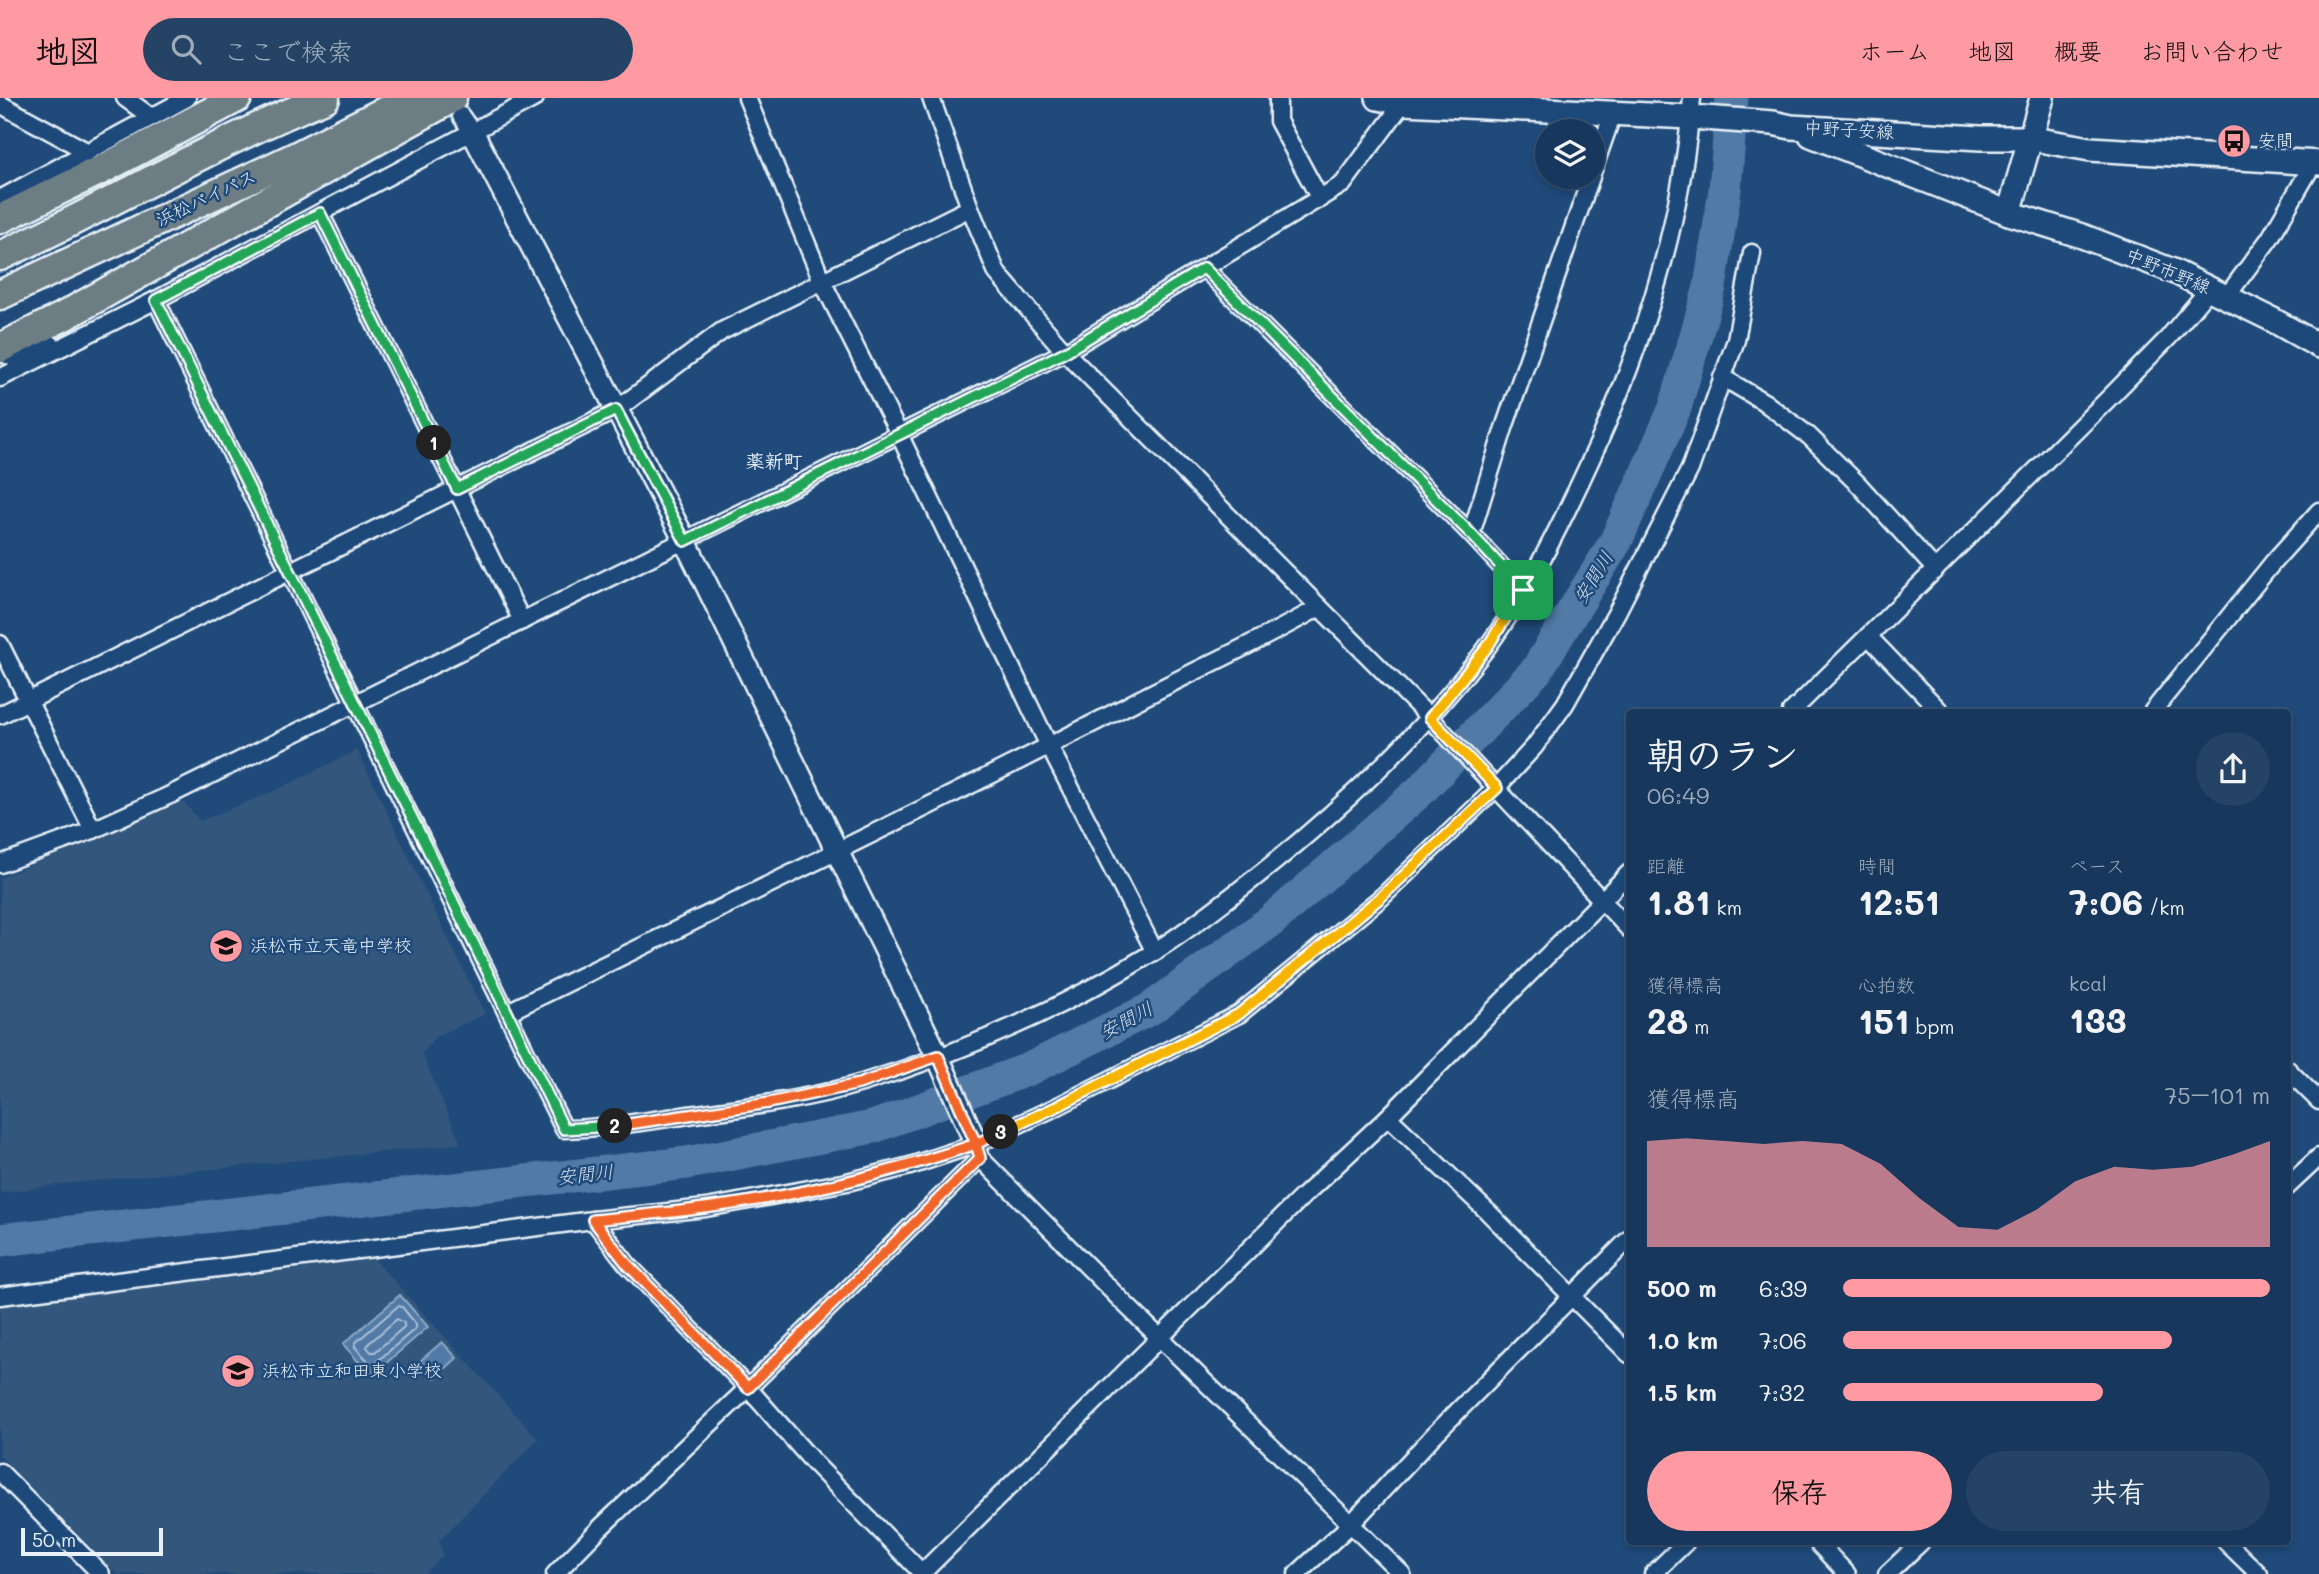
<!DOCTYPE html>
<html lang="ja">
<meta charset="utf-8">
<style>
:root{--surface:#17385c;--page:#244365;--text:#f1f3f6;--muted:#9eacbb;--line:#365272;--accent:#ff9aa2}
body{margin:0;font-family:Mali,"Klee One",sans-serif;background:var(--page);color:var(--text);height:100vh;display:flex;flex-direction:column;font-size:26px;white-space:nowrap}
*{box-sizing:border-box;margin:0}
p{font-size:23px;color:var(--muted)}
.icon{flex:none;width:38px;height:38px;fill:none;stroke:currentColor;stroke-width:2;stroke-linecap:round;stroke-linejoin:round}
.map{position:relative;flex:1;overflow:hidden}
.sheet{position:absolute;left:1626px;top:611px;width:665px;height:836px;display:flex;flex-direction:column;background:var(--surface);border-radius:7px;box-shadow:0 4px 10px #0003,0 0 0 2px var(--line)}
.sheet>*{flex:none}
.fabs{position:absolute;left:1535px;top:21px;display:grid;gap:14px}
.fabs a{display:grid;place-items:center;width:70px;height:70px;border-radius:50%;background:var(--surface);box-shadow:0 4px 10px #0003,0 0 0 2px var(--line);font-size:35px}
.scale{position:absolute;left:21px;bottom:18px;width:142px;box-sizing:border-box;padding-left:7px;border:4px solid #e8f1f8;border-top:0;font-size:19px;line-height:24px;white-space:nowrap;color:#e8f1f8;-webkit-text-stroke:5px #1f4a7a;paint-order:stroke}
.pin{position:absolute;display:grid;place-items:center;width:60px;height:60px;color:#fff;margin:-30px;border-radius:14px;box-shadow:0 4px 10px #0006}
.km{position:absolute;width:35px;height:35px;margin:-18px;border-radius:50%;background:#222;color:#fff;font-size:19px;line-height:35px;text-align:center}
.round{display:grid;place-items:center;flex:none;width:74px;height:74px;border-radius:37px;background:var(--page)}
.summary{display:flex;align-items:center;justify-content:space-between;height:119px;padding:0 21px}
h1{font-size:38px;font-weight:800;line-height:52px}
.metrics{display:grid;grid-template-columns:repeat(3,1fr);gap:10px;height:119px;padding:7px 21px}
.metrics div{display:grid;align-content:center}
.metrics b{font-size:35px;font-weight:800}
.metrics small{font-size:19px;font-weight:400}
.metrics p{font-size:19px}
.chart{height:196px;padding:14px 21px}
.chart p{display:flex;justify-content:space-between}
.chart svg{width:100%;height:126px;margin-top:7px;fill:var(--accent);opacity:.7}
.action{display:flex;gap:14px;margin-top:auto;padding:14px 21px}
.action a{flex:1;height:80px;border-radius:42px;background:var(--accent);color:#111;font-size:28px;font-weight:800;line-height:80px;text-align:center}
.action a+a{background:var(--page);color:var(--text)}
ul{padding:0 21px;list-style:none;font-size:23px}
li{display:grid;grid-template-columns:112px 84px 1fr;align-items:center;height:52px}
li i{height:18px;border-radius:9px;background:var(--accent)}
header{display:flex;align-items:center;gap:42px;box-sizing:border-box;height:98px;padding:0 35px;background:var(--accent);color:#111}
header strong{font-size:33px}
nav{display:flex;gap:38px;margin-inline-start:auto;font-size:24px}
.search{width:490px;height:63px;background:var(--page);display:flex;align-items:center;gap:18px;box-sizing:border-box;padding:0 24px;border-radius:38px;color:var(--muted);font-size:26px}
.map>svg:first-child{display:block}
.built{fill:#32567c}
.water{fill:#517aa6;stroke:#8daac7;stroke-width:2}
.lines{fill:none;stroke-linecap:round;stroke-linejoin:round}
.shore{stroke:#acc1d7;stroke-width:2}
.river{stroke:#517aa6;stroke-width:33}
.minor-casing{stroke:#e8f1f8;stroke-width:21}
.tertiary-casing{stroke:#e8f1f8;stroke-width:26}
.secondary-casing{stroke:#e8f1f8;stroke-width:28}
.trunk-casing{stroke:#e8f1f8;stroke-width:33}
.minor{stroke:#1f4a7a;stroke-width:16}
.tertiary{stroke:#1f4a7a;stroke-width:21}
.secondary{stroke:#1f4a7a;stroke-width:23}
.trunk{stroke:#6d7d84;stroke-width:28}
.split-1-casing{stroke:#fff;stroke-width:14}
.split-2-casing{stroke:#fff;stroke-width:14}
.split-3-casing{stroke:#fff;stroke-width:14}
.split-4-casing{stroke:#fff;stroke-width:14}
.split-1{stroke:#22a559;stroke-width:9}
.split-2{stroke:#22a559;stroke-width:9}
.split-3{stroke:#f0652b;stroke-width:9}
.split-4{stroke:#f5b400;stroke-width:9}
.labels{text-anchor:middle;stroke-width:5;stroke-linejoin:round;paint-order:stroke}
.street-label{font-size:18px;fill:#e8f1f8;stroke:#1f4a7a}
.poi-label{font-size:18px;fill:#e8f1f8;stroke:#1f4a7a;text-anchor:start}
.neighbourhood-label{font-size:19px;font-weight:bold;fill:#e8f1f8;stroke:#1f4a7a}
.water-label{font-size:19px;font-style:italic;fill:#d1dfec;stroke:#1f4a7a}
</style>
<header>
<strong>地図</strong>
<div class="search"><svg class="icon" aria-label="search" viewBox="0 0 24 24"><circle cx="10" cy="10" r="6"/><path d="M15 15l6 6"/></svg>ここで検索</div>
<nav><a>ホーム</a><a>地図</a><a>概要</a><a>お問い合わせ</a></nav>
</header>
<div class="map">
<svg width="2319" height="1476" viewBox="0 0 2319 1476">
<rect width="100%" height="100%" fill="#1f4a7a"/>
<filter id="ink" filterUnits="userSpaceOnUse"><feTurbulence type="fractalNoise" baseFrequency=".0143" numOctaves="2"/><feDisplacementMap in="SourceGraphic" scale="14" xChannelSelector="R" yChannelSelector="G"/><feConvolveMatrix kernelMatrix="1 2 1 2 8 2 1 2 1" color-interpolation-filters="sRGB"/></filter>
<g filter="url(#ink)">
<g class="built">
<path d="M357 652 485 916 435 939 422 956 461 1046 64 1086 0 1095V780L183 703 200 723 272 694Z"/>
<path d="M374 1161 538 1341 439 1443 443 1457 424 1476H117L0 1358V1206Z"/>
</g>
<g class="water">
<path d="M400 1197 428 1229 371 1278 343 1246Z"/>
<path d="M442 1244 457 1260 435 1280 420 1263Z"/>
</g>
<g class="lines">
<g class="shore">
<path d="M398 1208 402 1209 416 1226V1230L374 1266H371L355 1249V1245Z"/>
<path d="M397 1221 404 1225V1229L375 1254H371L367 1249 368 1246Z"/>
</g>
<path class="river" d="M0 1142 687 1065 873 1029 1029 971 1150 911 1271 823 1420 693 1536 573 1616 443 1675 310 1710 189 1725 92 1732 0"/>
<g class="minor-casing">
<g id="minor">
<path d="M125 0 151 19"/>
<path d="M747 0 823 185 899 336 1049 648 1155 854"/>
<path d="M931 0 970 110 997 175 1065 254 1431 621 1629 831"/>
<path d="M1278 0V23L1320 101"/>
<path d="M0 6 88 54"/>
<path d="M461 18 473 35"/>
<path d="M1592 75 1613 15"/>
<path d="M0 101 187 0"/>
<path d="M320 115 522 523"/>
<path d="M1204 170 1471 436 1523 492"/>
<path d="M2227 198 2270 140 2314 64"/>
<path d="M156 202 564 1031C606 1030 647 1023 689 1017 746 1009 806 1002 862 985 963 954 1062 911 1152 855 1185 835 1216 810 1247 786 1335 717 1417 641 1485 552 1530 492 1567 414 1598 346 1647 236 1682 120 1692 0"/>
<path d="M0 254 12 259 51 246"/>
<path d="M1722 279 1764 304 1809 338 1859 387 1935 471"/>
<path d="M0 280 156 202 535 0"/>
<path d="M1471 436 1504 330 1591 79"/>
<path d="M1868 538 2110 299 2168 240 2210 190"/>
<path d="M0 546 93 732"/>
<path d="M1791 614 1868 538 1941 614"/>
<path d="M2152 614 2275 462 2319 413"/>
<path d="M0 617 616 312 722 233 970 110"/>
<path d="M0 766 93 732 170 697 1065 254 1343 86 1403 5"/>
<path d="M1629 775 1388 1019 1488 1114 1629 1256"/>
<path d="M508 914C714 813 921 714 1125 609 1189 575 1255 546 1318 510"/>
<path d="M2287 971 2319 1003"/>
<path d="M976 1046 980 1060 1125 1206 1402 1476"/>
<path d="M2287 1089 2319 1059"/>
<path d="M593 1122 627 1166 748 1290 815 1366 923 1476"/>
<path d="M0 1198 593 1122 706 1110 847 1084 910 1068 976 1046 1056 1009 1239 916 1382 799 1497 689 1534 649 1565 606 1617 514 1690 371 1736 242 1752 155"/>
<path d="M0 1374 101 1476"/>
<path d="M1817 1444 1847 1476"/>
<path d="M2226 1444 2259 1476"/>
<path d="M555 1476 600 1430 748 1290 980 1060"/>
<path d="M921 1476 1302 1099 1388 1019"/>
<path d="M1297 1476 1351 1426 1433 1338 1629 1141"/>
<path d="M1653 1476 1686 1444"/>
<path d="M1887 1476 1921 1444"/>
</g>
</g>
<g class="tertiary-casing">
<path id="tertiary" d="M473 35 685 443 938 959 976 1046"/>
</g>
<g class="secondary-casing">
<g id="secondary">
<path d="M1378 0 1403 5 1690 19 1773 25 1791 29 1980 40H2028L2090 51 2319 65"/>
<path d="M1811 37 2009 115 2082 138 2173 173 2271 221 2319 248"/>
<path d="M2009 115 2042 0"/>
</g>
</g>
<g class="trunk-casing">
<g id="trunk">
<path d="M0 121 105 70 237 0"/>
<path d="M0 158C110 108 213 45 325 0"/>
<path d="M0 197 293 60 411 0"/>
<path d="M0 250 64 218 452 0"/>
</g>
</g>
<use href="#minor" class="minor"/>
<use href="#tertiary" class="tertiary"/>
<use href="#secondary" class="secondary"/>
<use href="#trunk" class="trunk"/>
</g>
</g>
<g class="lines" filter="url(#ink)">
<g class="split-1-casing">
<path id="split-1" d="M434 345 457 391 616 312 685 443 1065 254 1204 170 1471 436 1523 492"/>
</g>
<g class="split-2-casing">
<path id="split-2" d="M434 345 320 115 156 202 432 760 564 1031 615 1028"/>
</g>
<g class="split-3-casing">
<path id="split-3" d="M615 1028 769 1005 859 986 938 958 976 1046C888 1076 797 1098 705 1110 668 1115 630 1118 593 1122L627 1166 748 1290 980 1060 976 1046 1001 1034"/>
</g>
<g class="split-4-casing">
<path id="split-4" d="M1001 1034 1056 1009 1239 916 1381 799 1497 690 1430 620 1488 548 1523 492"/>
</g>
<use href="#split-1" class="split-1"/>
<use href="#split-2" class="split-2"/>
<use href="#split-3" class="split-3"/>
<use href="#split-4" class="split-4"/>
</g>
<defs>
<g id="bus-disc" transform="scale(1.75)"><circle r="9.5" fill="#ff9aa2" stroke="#1f4a7a"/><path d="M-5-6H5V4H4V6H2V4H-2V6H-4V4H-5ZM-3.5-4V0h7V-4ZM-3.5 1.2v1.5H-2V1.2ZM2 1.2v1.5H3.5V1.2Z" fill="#111"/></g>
<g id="school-disc" transform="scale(1.75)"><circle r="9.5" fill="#ff9aa2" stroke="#1f4a7a"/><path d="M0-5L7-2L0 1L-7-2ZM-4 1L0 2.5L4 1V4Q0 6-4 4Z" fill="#111"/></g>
</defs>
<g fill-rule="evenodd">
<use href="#bus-disc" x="2234" y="43"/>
<use href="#school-disc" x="226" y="848"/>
<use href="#school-disc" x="238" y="1273"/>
</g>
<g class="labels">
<g class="street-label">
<text transform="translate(1849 32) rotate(3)" y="6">中野子安線</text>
<text transform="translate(206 100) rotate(-25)" y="6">浜松バイパス</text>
<text transform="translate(2168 173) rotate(23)" y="6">中野市野線</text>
</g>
<g class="poi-label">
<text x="2258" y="49">安間</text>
<text x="250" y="854">浜松市立天竜中学校</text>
<text x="262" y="1279">浜松市立和田東小学校</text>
</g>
<g class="neighbourhood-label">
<text x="774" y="370">薬新町</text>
</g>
<g class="water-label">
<text transform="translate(1593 479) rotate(-58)" y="7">安間川</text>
<text transform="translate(1126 922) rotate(-28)" y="7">安間川</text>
<text transform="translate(585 1076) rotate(-6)" y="7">安間川</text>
</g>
</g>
</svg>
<div class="fabs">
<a><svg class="icon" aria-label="layers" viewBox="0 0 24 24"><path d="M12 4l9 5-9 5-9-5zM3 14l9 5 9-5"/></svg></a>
</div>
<div class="scale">50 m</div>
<div class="pin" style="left:1523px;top:492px;background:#1e9e55"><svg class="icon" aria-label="arrive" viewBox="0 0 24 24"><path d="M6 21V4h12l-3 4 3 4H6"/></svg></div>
<b class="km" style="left:434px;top:345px">1</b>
<b class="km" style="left:615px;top:1028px">2</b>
<b class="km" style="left:1001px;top:1034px">3</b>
<section class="sheet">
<div class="summary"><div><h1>朝のラン</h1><p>06:49</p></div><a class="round"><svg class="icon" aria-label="share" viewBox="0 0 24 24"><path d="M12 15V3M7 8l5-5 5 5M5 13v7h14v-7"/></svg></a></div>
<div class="metrics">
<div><p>距離</p><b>1.81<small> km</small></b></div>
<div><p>時間</p><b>12:51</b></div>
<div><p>ペース</p><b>7:06<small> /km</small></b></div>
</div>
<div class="metrics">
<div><p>獲得標高</p><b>28<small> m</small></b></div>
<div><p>心拍数</p><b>151<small> bpm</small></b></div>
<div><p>kcal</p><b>133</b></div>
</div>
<div class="chart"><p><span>獲得標高</span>75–101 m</p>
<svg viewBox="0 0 160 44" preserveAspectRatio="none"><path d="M0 44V7L10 6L20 7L30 8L40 7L50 8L60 15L70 27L80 37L90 38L100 31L110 21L120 16L130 17L140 16L150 12L160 7V44z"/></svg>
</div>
<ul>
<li><b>500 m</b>6:39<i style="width:100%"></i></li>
<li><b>1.0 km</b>7:06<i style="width:77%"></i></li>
<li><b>1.5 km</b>7:32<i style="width:61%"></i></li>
</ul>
<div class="action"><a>保存</a><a>共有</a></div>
</section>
</div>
